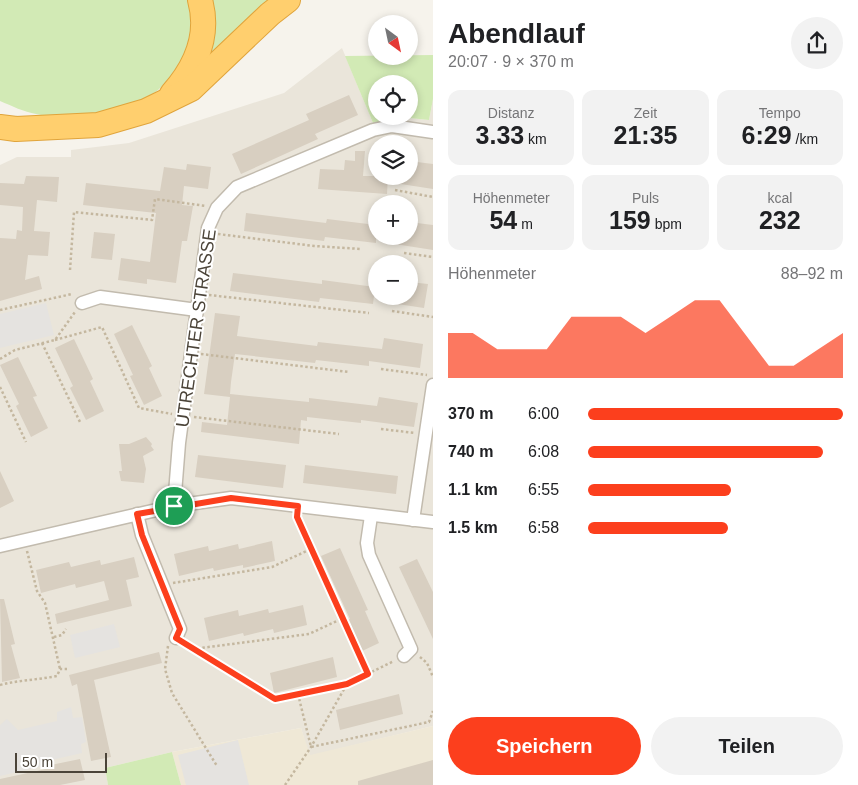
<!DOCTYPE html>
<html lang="de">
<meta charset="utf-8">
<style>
:root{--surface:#fff;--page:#f2f2f2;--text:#202124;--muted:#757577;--accent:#fc3f1d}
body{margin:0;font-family:Helvetica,sans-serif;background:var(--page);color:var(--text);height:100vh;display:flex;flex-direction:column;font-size:19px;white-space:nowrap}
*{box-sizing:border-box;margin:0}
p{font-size:16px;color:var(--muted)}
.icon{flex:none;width:28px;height:28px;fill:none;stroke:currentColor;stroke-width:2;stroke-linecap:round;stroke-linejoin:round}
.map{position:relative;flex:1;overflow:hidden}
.details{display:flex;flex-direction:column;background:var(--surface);width:425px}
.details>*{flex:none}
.needle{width:32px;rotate:147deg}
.buttons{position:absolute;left:368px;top:15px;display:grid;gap:10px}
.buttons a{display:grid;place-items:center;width:50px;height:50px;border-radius:50%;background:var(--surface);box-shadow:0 2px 8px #0003;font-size:25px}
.scale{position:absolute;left:15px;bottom:12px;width:92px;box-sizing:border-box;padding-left:5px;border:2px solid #4b4439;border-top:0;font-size:14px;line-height:18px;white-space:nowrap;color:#4b4439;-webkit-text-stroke:4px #fff;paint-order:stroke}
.pin{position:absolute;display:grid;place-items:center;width:42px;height:42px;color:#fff;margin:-21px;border:2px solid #fff;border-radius:50%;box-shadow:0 1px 5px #0007}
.round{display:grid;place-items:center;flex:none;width:52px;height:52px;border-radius:26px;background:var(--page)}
.head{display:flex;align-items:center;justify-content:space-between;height:85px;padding:0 15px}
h1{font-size:28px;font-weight:700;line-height:38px}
.stats{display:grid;grid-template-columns:repeat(3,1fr);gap:8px;height:85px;padding:5px 15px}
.stats div{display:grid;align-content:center;border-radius:12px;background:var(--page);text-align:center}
.stats b{font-size:25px;font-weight:700}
.stats small{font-size:14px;font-weight:400}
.stats p{font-size:14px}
.chart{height:140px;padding:10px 15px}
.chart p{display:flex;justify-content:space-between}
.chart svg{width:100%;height:90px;margin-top:5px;fill:var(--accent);opacity:.7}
.button{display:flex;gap:10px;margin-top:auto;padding:10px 15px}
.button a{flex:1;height:58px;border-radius:30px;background:var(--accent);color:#fff;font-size:20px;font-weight:700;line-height:58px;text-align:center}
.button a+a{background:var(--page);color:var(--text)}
ul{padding:0 15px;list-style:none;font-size:16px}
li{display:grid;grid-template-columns:80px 60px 1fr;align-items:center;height:38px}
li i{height:12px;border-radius:6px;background:var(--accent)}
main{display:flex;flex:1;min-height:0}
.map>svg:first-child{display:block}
.residential{fill:#eae5da;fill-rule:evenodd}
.education{fill:#efe8d6}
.green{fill:#d2eab5;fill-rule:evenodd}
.parking{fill:#e5e3e0}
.building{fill:#d8cfc1}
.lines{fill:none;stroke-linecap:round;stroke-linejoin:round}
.street-casing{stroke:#c2bbae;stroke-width:15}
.highway-casing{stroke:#e0a43c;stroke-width:26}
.path{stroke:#c4b79f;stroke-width:2.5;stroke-dasharray:2.5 2.5;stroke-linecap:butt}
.street{stroke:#fff;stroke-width:12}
.highway{stroke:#ffcf6e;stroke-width:24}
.route-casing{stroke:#fff;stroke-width:10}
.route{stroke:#fc3f1d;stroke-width:6}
.labels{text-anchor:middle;stroke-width:4;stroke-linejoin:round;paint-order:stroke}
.street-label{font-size:18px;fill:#4b4439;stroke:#fff}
</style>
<main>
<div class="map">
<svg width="433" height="785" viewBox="0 0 433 785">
<rect width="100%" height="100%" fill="#f6f3ec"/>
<path class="residential" d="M342 48 373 123 399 117 429 120 433 99V726L309 756 301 728 172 752 105 768 108 785H0V165L17 157H71V150L129 143 284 93ZM376 144H409V176H376ZM376 204H409V236H376ZM376 264H409V296H376Z"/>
<path class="education" d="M433 726V785H181L172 752 301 728 310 755Z"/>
<g class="green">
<path d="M0 0H189C198 15 193 35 186 51 181 62 165 86 154 93 125 112 70 122 36 114 24 112 12 106 0 101Z"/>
<path d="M205 0H270L211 58 206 53Z"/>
<path d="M433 55V99L429 120 399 117 373 123 345 56ZM376 84H409V116H376Z"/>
<path d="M172 752 181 785H108L105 768Z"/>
</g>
<g class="parking">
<path d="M46 303 54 335 0 348V314Z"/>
<path d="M114 624 120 647 75 658 70 635Z"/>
<path d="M71 707 73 718 82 717 86 742 81 744 82 753 47 761 48 765 0 776V725L7 719 18 730 57 721V712Z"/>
<path d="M238 740 249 785H186L178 755Z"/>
</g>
<g class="building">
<path d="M349 95 358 115 315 134 318 139 241 174 232 154 309 120 306 114Z"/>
<path d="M355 151H365L363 176H388L387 194 318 189 320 169 344 170 345 160 355 161Z"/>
<path d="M409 161 433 164V189L388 182V176H409Z"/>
<path d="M187 164 211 167 208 189 184 186 182 205 193 206 187 241H182L176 283 147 279V284L118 280 121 258 150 262 156 213 83 205 86 183 160 191 164 167 186 170Z"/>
<path d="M26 176 59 177 57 202 37 200 34 231 50 232 48 256 28 255 25 280 39 276 42 289 0 301V238L16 239 17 230 22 231 23 207 0 205V183L24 184Z"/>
<path d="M246 213 326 223 327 219 376 225V243L325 237 324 241 244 231Z"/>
<path d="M409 222 433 225V250L382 242V236H409Z"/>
<path d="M94 232 115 234 112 260 91 258Z"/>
<path d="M233 273 322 284V280L375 287 373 304 320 298 319 302 230 291Z"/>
<path d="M409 282 428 284 424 308 384 302V296H409Z"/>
<path d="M215 313 240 316 237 336 317 346 318 342 382 349 384 338 423 344 420 368 369 361V366L316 360 315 363 235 354 231 382 230 394 309 402V398L377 406 379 397 418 403 414 427 361 420V423L307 417V421L301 420 299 444 201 432 202 422 227 425 230 397 204 394Z"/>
<path d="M132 325 152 366 149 368 162 396 144 405 130 376 133 375 114 334Z"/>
<path d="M74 339 93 379 90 381 104 411 86 420 70 388 73 386 55 348Z"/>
<path d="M18 357 37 396 33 397 48 428 31 437 16 406 19 404 0 365Z"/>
<path d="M146 437 152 444 151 446 154 450 143 456 146 469 144 483 121 481 119 471H122L119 444H129Z"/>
<path d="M198 455 286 465 283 488 195 477Z"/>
<path d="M305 465 398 476 396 494 303 483Z"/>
<path d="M0 471 14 501 0 508Z"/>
<path d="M272 541 275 561 243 568V565L214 571 213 568 179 576 174 554 208 546 209 551 238 544 239 549Z"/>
<path d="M340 548 368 610 365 611 379 643 360 652 346 620 350 619 321 556Z"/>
<path d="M134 557 139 577 126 580 132 606 57 624 55 614 109 600 104 581 76 588 75 584 41 593 36 570 69 562 71 567 100 560 101 565Z"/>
<path d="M417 559 433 592V639L399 567Z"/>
<path d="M0 599H4L15 644 11 645 20 678 2 682Z"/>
<path d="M303 605 307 625 274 633 273 629 244 636 243 633 209 641 204 618 238 610 239 616 268 609 269 613Z"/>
<path d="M159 652 162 663 94 680 111 757 91 761 77 684 72 686 69 675Z"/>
<path d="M333 657 337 677 274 693 270 673Z"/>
<path d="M399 694 403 714 340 730 336 710Z"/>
<path d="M80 759 85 780 60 785H0V779L46 769V766Z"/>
<path d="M433 760V785H358V781Z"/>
</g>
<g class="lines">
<g class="street-casing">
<g id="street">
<path d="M82 303 100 297 197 310"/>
<path d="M174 506 179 443 208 228 217 208 237 187 373 130 392 126 433 132"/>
<path d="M137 514 142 535 180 629 176 638"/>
<path d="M371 516 367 543 369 555 411 649 404 656"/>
<path d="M413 520 433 385"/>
<path d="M0 546 174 506 231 498 433 522"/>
</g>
</g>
<g class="highway-casing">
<g id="highway">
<path d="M172 94C196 67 210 36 200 0"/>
<path d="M0 127 16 129 98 125 146 111 191 89 270 14 288 0"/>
</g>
</g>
<g class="path">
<path d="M395 190 433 197"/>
<path d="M218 234 314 246 361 249"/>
<path d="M404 253 433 257"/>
<path d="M70 270 74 212 152 220 155 199 206 206"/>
<path d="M209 295 369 313"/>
<path d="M0 310 72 294"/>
<path d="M392 311 433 317"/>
<path d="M55 340 102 327 139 408 172 414"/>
<path d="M42 343 80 422"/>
<path d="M201 354 349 372"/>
<path d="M0 359 15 350 55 340 75 312"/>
<path d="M381 369 427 375"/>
<path d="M0 387 26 442"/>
<path d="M194 417 339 434"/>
<path d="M381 429 415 433"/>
<path d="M297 517 341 619"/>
<path d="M27 551 37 591 45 603 60 669"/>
<path d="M173 583 272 567 311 549"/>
<path d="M54 637 62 635 66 629"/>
<path d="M187 644 275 699 347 684 394 661"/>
<path d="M168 646 165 669 172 693 217 766"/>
<path d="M199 651 201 648 309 634 341 619 368 673"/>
<path d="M420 657 427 663 433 677"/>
<path d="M0 685C19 680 37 680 57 676L60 669H67"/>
<path d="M298 694 311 747 429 722 433 711"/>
<path d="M285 785 311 747 347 684"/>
</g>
<use href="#street" class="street"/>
<use href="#highway" class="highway"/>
</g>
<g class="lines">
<g class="route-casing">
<path id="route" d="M231 498 298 506 297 517 368 674 347 684 275 699 176 638 180 629 142 535 137 514Z"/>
</g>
<use href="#route" class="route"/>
</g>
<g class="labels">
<g class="street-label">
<text transform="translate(196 328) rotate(-82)" y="6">UTRECHTER STRASSE</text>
</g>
</g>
</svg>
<div class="buttons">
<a><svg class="needle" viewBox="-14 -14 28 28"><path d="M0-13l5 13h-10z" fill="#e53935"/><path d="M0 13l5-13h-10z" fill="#757577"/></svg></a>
<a><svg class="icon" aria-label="locate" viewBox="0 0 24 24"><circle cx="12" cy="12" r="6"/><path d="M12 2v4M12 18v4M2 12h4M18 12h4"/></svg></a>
<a><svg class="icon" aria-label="layers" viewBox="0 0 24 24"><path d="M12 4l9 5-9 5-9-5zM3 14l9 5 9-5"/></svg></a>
<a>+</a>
<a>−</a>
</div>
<div class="scale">50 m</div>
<div class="pin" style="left:174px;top:506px;background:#1e9e55"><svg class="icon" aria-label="arrive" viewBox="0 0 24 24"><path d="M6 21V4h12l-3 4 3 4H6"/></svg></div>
</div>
<section class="details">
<div class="head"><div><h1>Abendlauf</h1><p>20:07 · 9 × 370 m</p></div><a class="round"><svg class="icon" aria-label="share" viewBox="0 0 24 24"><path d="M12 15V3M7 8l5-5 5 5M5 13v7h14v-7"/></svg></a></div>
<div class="stats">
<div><p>Distanz</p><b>3.33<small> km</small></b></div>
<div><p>Zeit</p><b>21:35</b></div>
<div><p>Tempo</p><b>6:29<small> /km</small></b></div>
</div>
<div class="stats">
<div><p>Höhenmeter</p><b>54<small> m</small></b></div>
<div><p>Puls</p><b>159<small> bpm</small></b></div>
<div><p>kcal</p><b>232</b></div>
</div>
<div class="chart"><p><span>Höhenmeter</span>88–92 m</p>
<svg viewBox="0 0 160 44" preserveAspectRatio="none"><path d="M0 44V22L10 22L20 30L30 30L40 30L50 14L60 14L70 14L80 22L90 14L100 6L110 6L120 22L130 38L140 38L150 30L160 22V44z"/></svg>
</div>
<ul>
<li><b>370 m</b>6:00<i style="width:100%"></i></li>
<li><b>740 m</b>6:08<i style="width:92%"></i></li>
<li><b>1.1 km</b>6:55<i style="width:56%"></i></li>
<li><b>1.5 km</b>6:58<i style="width:55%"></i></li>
</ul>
<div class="button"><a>Speichern</a><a>Teilen</a></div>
</section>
</main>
